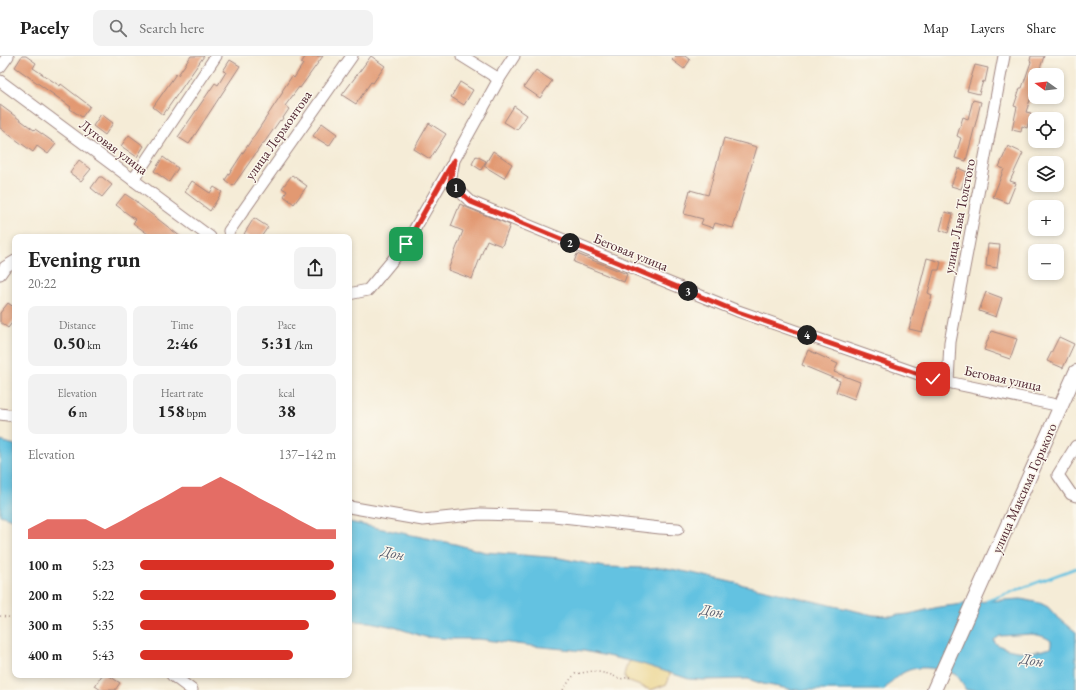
<!DOCTYPE html>
<meta charset="utf-8">
<style>
:root{--surface:#fff;--page:#f2f2f2;--text:#222;--muted:#767676;--line:#e0e0e0;--accent:#d93025}
body{margin:0;font-family:"EB Garamond",serif;background:var(--page);color:var(--text);height:100vh;display:flex;flex-direction:column;font-size:15px;white-space:nowrap}
*{box-sizing:border-box;margin:0}
p{font-size:13px;color:var(--muted)}
.icon{flex:none;width:22px;height:22px;fill:none;stroke:currentColor;stroke-width:2;stroke-linecap:round;stroke-linejoin:round}
.map{position:relative;flex:1;overflow:hidden}
.sheet{position:absolute;left:12px;top:178px;width:340px;height:444px;display:flex;flex-direction:column;background:var(--surface);border-radius:8px;box-shadow:0 2px 6px #0003}
.sheet>*{flex:none}
.needle{width:26px;rotate:285deg}
.controls{position:absolute;left:1028px;top:12px;display:grid;gap:8px}
.controls a{display:grid;place-items:center;width:36px;height:36px;border-radius:8px;background:var(--surface);box-shadow:0 2px 6px #0003;font-size:20px}
.pin{position:absolute;display:grid;place-items:center;width:34px;height:34px;color:#fff;margin:-17px;border-radius:8px;box-shadow:0 2px 6px #0006}
.km{position:absolute;width:20px;height:20px;margin:-10px;border-radius:50%;background:#222;color:#fff;font-size:11px;line-height:20px;text-align:center}
.round{display:grid;place-items:center;flex:none;width:42px;height:42px;border-radius:8px;background:var(--page)}
.headline{display:flex;align-items:center;justify-content:space-between;height:68px;padding:0 16px}
h1{font-size:22px;font-weight:700;line-height:30px}
.figures{display:grid;grid-template-columns:repeat(3,1fr);gap:6px;height:68px;padding:4px 16px}
.figures div{display:grid;align-content:center;border-radius:8px;background:var(--page);text-align:center}
.figures b{font-size:17px;font-weight:700}
.figures small{font-size:11px;font-weight:400}
.figures p{font-size:11px}
.chart{height:112px;padding:8px 16px}
.chart p{display:flex;justify-content:space-between}
.chart svg{width:100%;height:72px;margin-top:4px;fill:var(--accent);opacity:.7}
ul{padding:0 16px;list-style:none;font-size:13px}
li{display:grid;grid-template-columns:64px 48px 1fr;align-items:center;height:30px}
li i{height:10px;border-radius:5px;background:var(--accent)}
header{display:flex;align-items:center;gap:24px;box-sizing:border-box;height:56px;padding:0 20px;background:var(--surface);border-bottom:1px solid var(--line)}
header strong{font-size:19px}
nav{display:flex;gap:22px;margin-inline-start:auto;font-size:14px}
.search{width:280px;height:36px;background:var(--page);display:flex;align-items:center;gap:10px;box-sizing:border-box;padding:0 14px;border-radius:8px;color:var(--muted);font-size:15px}
.map>svg:first-child{display:block}
.sand{fill:#eeda9e;stroke:#9c7c64}
.water{fill:#63c2e1;stroke:#567086;fill-rule:evenodd}
.lines{fill:none;stroke-linecap:round;stroke-linejoin:round}
.stream{stroke:#63c2e1;stroke-width:2.5}
.building{fill:#e29972}
.minor-casing{stroke:#a08681;stroke-width:13}
.major-casing{stroke:#a08681;stroke-width:16}
.path{stroke:#a08681;stroke-width:1.5;stroke-dasharray:1 3;stroke-linecap:butt}
.minor{stroke:#fff;stroke-width:11}
.major{stroke:#fff;stroke-width:14}
.route-casing{stroke:#fff;stroke-width:8}
.route{stroke:#d93025;stroke-width:5}
.labels{text-anchor:middle;stroke-width:3;stroke-linejoin:round;paint-order:stroke}
.street-label{font-size:14px;fill:#4a1f2b;stroke:#fbf7ec}
.water-label{font-size:15px;font-style:italic;fill:#53586b;stroke:#fbf7ec}
</style>
<header>
<strong>Pacely</strong>
<div class="search"><svg class="icon" aria-label="search" viewBox="0 0 24 24"><circle cx="10" cy="10" r="6"/><path d="M15 15l6 6"/></svg>Search here</div>
<nav><a>Map</a><a>Layers</a><a>Share</a></nav>
</header>
<div class="map">
<svg width="1076" height="634" viewBox="0 0 1076 634">
<rect width="100%" height="100%" fill="#fbf7ec"/>
<filter id="ink" filterUnits="userSpaceOnUse"><feTurbulence type="fractalNoise" baseFrequency=".025" numOctaves="2"/><feDisplacementMap in="SourceGraphic" scale="8" xChannelSelector="R" yChannelSelector="G"/><feConvolveMatrix kernelMatrix="1 2 1 2 8 2 1 2 1" color-interpolation-filters="sRGB"/></filter>
<filter id="wash" filterUnits="userSpaceOnUse"><feTurbulence type="fractalNoise" baseFrequency=".012" numOctaves="4" result="noise"/><feDisplacementMap in="SourceGraphic" scale="16" xChannelSelector="R" yChannelSelector="G"/><feGaussianBlur stdDeviation="0.9" result="paint"/><feColorMatrix in="noise" values="0 0 0 0 0 0 0 0 0 0 0 0 0 0 0 0 0 1.4 0 .05"/><feComposite in="paint" operator="in"/></filter>
<g filter="url(#wash)">
<rect width="100%" height="100%" fill="#f5ecd7"/>
<path class="sand" d="M632 603 669 613 670 619 667 628 651 634 627 625 624 620C625 613 627 608 632 603Z"/>
<g class="water">
<path d="M0 385 15 389V464L0 459Z"/>
<path d="M349 466 455 488 485 496 560 502 604 511 647 512 661 511 692 517 873 559 889 560 909 558 939 551 987 545 1021 543 1040 547 1048 551 1055 559 1076 576V634H966C963 630 961 624 958 621 953 616 946 615 940 614 915 608 900 614 884 634H795L763 628 748 623 702 624 689 623 639 607 584 595 532 590 479 583H453L425 581 394 571 370 566 349 565ZM1031 578C1038 579 1045 580 1051 585V589L1050 592C1034 598 1009 597 995 587L994 584 1000 580Z"/>
</g>
<g class="lines">
<path class="stream" d="M987 545 1076 512"/>
</g>
<g id="blocks">
<g class="building">
<path d="M22 0H26L36 7 33 12 60 30 61 28 90 50 82 61 70 53 71 51 15 11Z"/>
<path d="M191 0H204L163 59 153 51 176 18 178 19Z"/>
<path d="M306 0H323L300 32 299 31 285 50 289 53 281 65 280 64 264 87H263L233 130 225 124 283 36 282 35 292 20 294 22 303 8 301 7Z"/>
<path d="M371 0 385 10 373 27 371 26 356 48 342 39Z"/>
<path d="M676 0H685L690 4 684 13 672 4Z"/>
<path d="M1031 0H1044L1038 19H1035V32H1034L1026 56 1031 57 1027 72 1022 70 1021 76 1012 74 1017 51 1014 50 1020 32H1022L1031 6 1030 5Z"/>
<path d="M230 4 240 10 189 88 178 81 215 27 218 29 226 16 223 15Z"/>
<path d="M975 9 988 12 985 26 983 25 979 38 967 35Z"/>
<path d="M536 14 552 25 540 42 524 31Z"/>
<path d="M460 26 473 34 464 49 451 41Z"/>
<path d="M973 44 981 46 966 105 955 102 961 82 957 80 963 61 968 63Z"/>
<path d="M0 49 34 74 35 73 56 88 48 98 37 90 33 96 0 72Z"/>
<path d="M514 50 527 59 517 74 504 66Z"/>
<path d="M101 58 113 67 105 79 93 70Z"/>
<path d="M322 67 337 78 329 90 313 80Z"/>
<path d="M429 67 446 78 430 103 414 93Z"/>
<path d="M129 79 144 90 137 101 121 90Z"/>
<path d="M724 82 757 91 733 172 715 167 713 172 701 168 703 163 684 158 690 134 708 139Z"/>
<path d="M1008 90 1023 97 1010 125 1016 127 1008 147 993 141 1004 113 999 111Z"/>
<path d="M493 95 512 108 504 122 484 110Z"/>
<path d="M476 100 486 105 481 114 472 108Z"/>
<path d="M163 101 178 112 169 126 154 115Z"/>
<path d="M79 104 91 113 81 125 70 117Z"/>
<path d="M958 112 967 116 961 133 951 130Z"/>
<path d="M292 119 307 130 294 148 284 140 287 135 282 132Z"/>
<path d="M99 121H102L112 129 102 141 91 132Z"/>
<path d="M192 125 210 137 214 131 222 136 210 155 185 136Z"/>
<path d="M125 138 137 146V147L181 181H152L133 167 136 164 116 149Z"/>
<path d="M460 148 468 152 510 169 502 190 487 184 472 223 448 214 463 175 451 170Z"/>
<path d="M945 156 953 158 948 177 940 174Z"/>
<path d="M254 162 268 171 261 181H249L244 178Z"/>
<path d="M988 188 1000 189 997 212 986 210Z"/>
<path d="M577 198 627 218 624 226 574 206Z"/>
<path d="M927 202 941 206 939 214H934L928 237 932 239 922 276 909 273Z"/>
<path d="M986 236 1002 242 996 261 979 255Z"/>
<path d="M8 247 15 252V263L8 272 0 266V257Z"/>
<path d="M991 275 1017 283 1010 303 984 294Z"/>
<path d="M1059 281 1074 288 1063 312 1047 305Z"/>
<path d="M808 294 838 308 834 316 860 326 854 343 836 336 840 325 802 309Z"/>
<path d="M102 619H108L120 627 115 634H101L95 630Z"/>
</g>
</g>
</g>
<g filter="url(#ink)">
<use href="#blocks" fill-opacity="0" stroke="#a08681" stroke-width="1"/>
<g class="lines">
<g class="minor-casing">
<g id="minor">
<path d="M462 0 499 23"/>
<path d="M514 0 499 23 454 104 450 126 471 146 738 255 933 323 1061 350"/>
<path d="M0 11 8 0"/>
<path d="M0 25 210 181"/>
<path d="M133 124 216 0"/>
<path d="M229 175 352 0"/>
<path d="M0 218 5 211 15 205"/>
<path d="M349 238 368 234 406 188 451 110"/>
<path d="M948 326 950 286 1004 0"/>
<path d="M0 358 15 360"/>
<path d="M1076 390 1058 419 1071 438 1076 440"/>
<path d="M349 451 423 464 480 458 554 460 660 472 678 473"/>
<path d="M172 619 192 634"/>
</g>
</g>
<g class="major-casing">
<path id="major" d="M934 634 1076 316"/>
</g>
<g class="path">
<path d="M0 560 15 562"/>
<path d="M563 634 570 624 575 618 593 615 609 618 620 623 630 621"/>
</g>
<use href="#minor" class="minor"/>
<use href="#major" class="major"/>
</g>
</g>
<g class="lines" filter="url(#ink)">
<g class="route-casing">
<path id="route" d="M406 188 454 104 450 126 471 146 738 256 933 323"/>
</g>
<use href="#route" class="route"/>
</g>
<g class="labels">
<g class="street-label">
<text transform="translate(278 79) rotate(-55)" y="5">улица Лермонтова</text>
<text transform="translate(114 91) rotate(37)" y="5">Луговая улица</text>
<text transform="translate(959 160) rotate(-79)" y="5">улица Льва Толстого</text>
<text transform="translate(631 196) rotate(22)" y="5">Беговая улица</text>
<text transform="translate(1003 322) rotate(12)" y="5">Беговая улица</text>
<text transform="translate(1024 432) rotate(-66)" y="5">улица Максима Горького</text>
</g>
<g class="water-label">
<text transform="translate(393 497) rotate(12)" y="5">Дон</text>
<text transform="translate(712 555) rotate(9)" y="5">Дон</text>
<text transform="translate(1032 604) rotate(9)" y="5">Дон</text>
</g>
</g>
</svg>
<div class="controls">
<a><svg class="needle" viewBox="-14 -14 28 28"><path d="M0-13l5 13h-10z" fill="#e53935"/><path d="M0 13l5-13h-10z" fill="#767676"/></svg></a>
<a><svg class="icon" aria-label="locate" viewBox="0 0 24 24"><circle cx="12" cy="12" r="6"/><path d="M12 2v4M12 18v4M2 12h4M18 12h4"/></svg></a>
<a><svg class="icon" aria-label="layers" viewBox="0 0 24 24"><path d="M12 4l9 5-9 5-9-5zM3 14l9 5 9-5"/></svg></a>
<a>+</a>
<a>−</a>
</div>
<div class="pin" style="left:406px;top:188px;background:#1e9e55"><svg class="icon" aria-label="arrive" viewBox="0 0 24 24"><path d="M6 21V4h12l-3 4 3 4H6"/></svg></div>
<div class="pin" style="left:933px;top:323px;background:#d93025"><svg class="icon" aria-label="check" viewBox="0 0 24 24"><path d="M5 12l5 5 9-10"/></svg></div>
<b class="km" style="left:456px;top:132px">1</b>
<b class="km" style="left:570px;top:187px">2</b>
<b class="km" style="left:688px;top:235px">3</b>
<b class="km" style="left:807px;top:279px">4</b>
<section class="sheet">
<div class="headline"><div><h1>Evening run</h1><p>20:22</p></div><a class="round"><svg class="icon" aria-label="share" viewBox="0 0 24 24"><path d="M12 15V3M7 8l5-5 5 5M5 13v7h14v-7"/></svg></a></div>
<div class="figures">
<div><p>Distance</p><b>0.50<small> km</small></b></div>
<div><p>Time</p><b>2:46</b></div>
<div><p>Pace</p><b>5:31<small> /km</small></b></div>
</div>
<div class="figures">
<div><p>Elevation</p><b>6<small> m</small></b></div>
<div><p>Heart rate</p><b>158<small> bpm</small></b></div>
<div><p>kcal</p><b>38</b></div>
</div>
<div class="chart"><p><span>Elevation</span>137–142 m</p>
<svg viewBox="0 0 160 44" preserveAspectRatio="none"><path d="M0 44V38L10 32L20 32L30 32L40 38L50 32L60 25L70 19L80 12L90 12L100 6L110 12L120 19L130 25L140 32L150 38L160 38V44z"/></svg>
</div>
<ul>
<li><b>100 m</b>5:23<i style="width:99%"></i></li>
<li><b>200 m</b>5:22<i style="width:100%"></i></li>
<li><b>300 m</b>5:35<i style="width:86%"></i></li>
<li><b>400 m</b>5:43<i style="width:78%"></i></li>
</ul>
</section>
</div>
